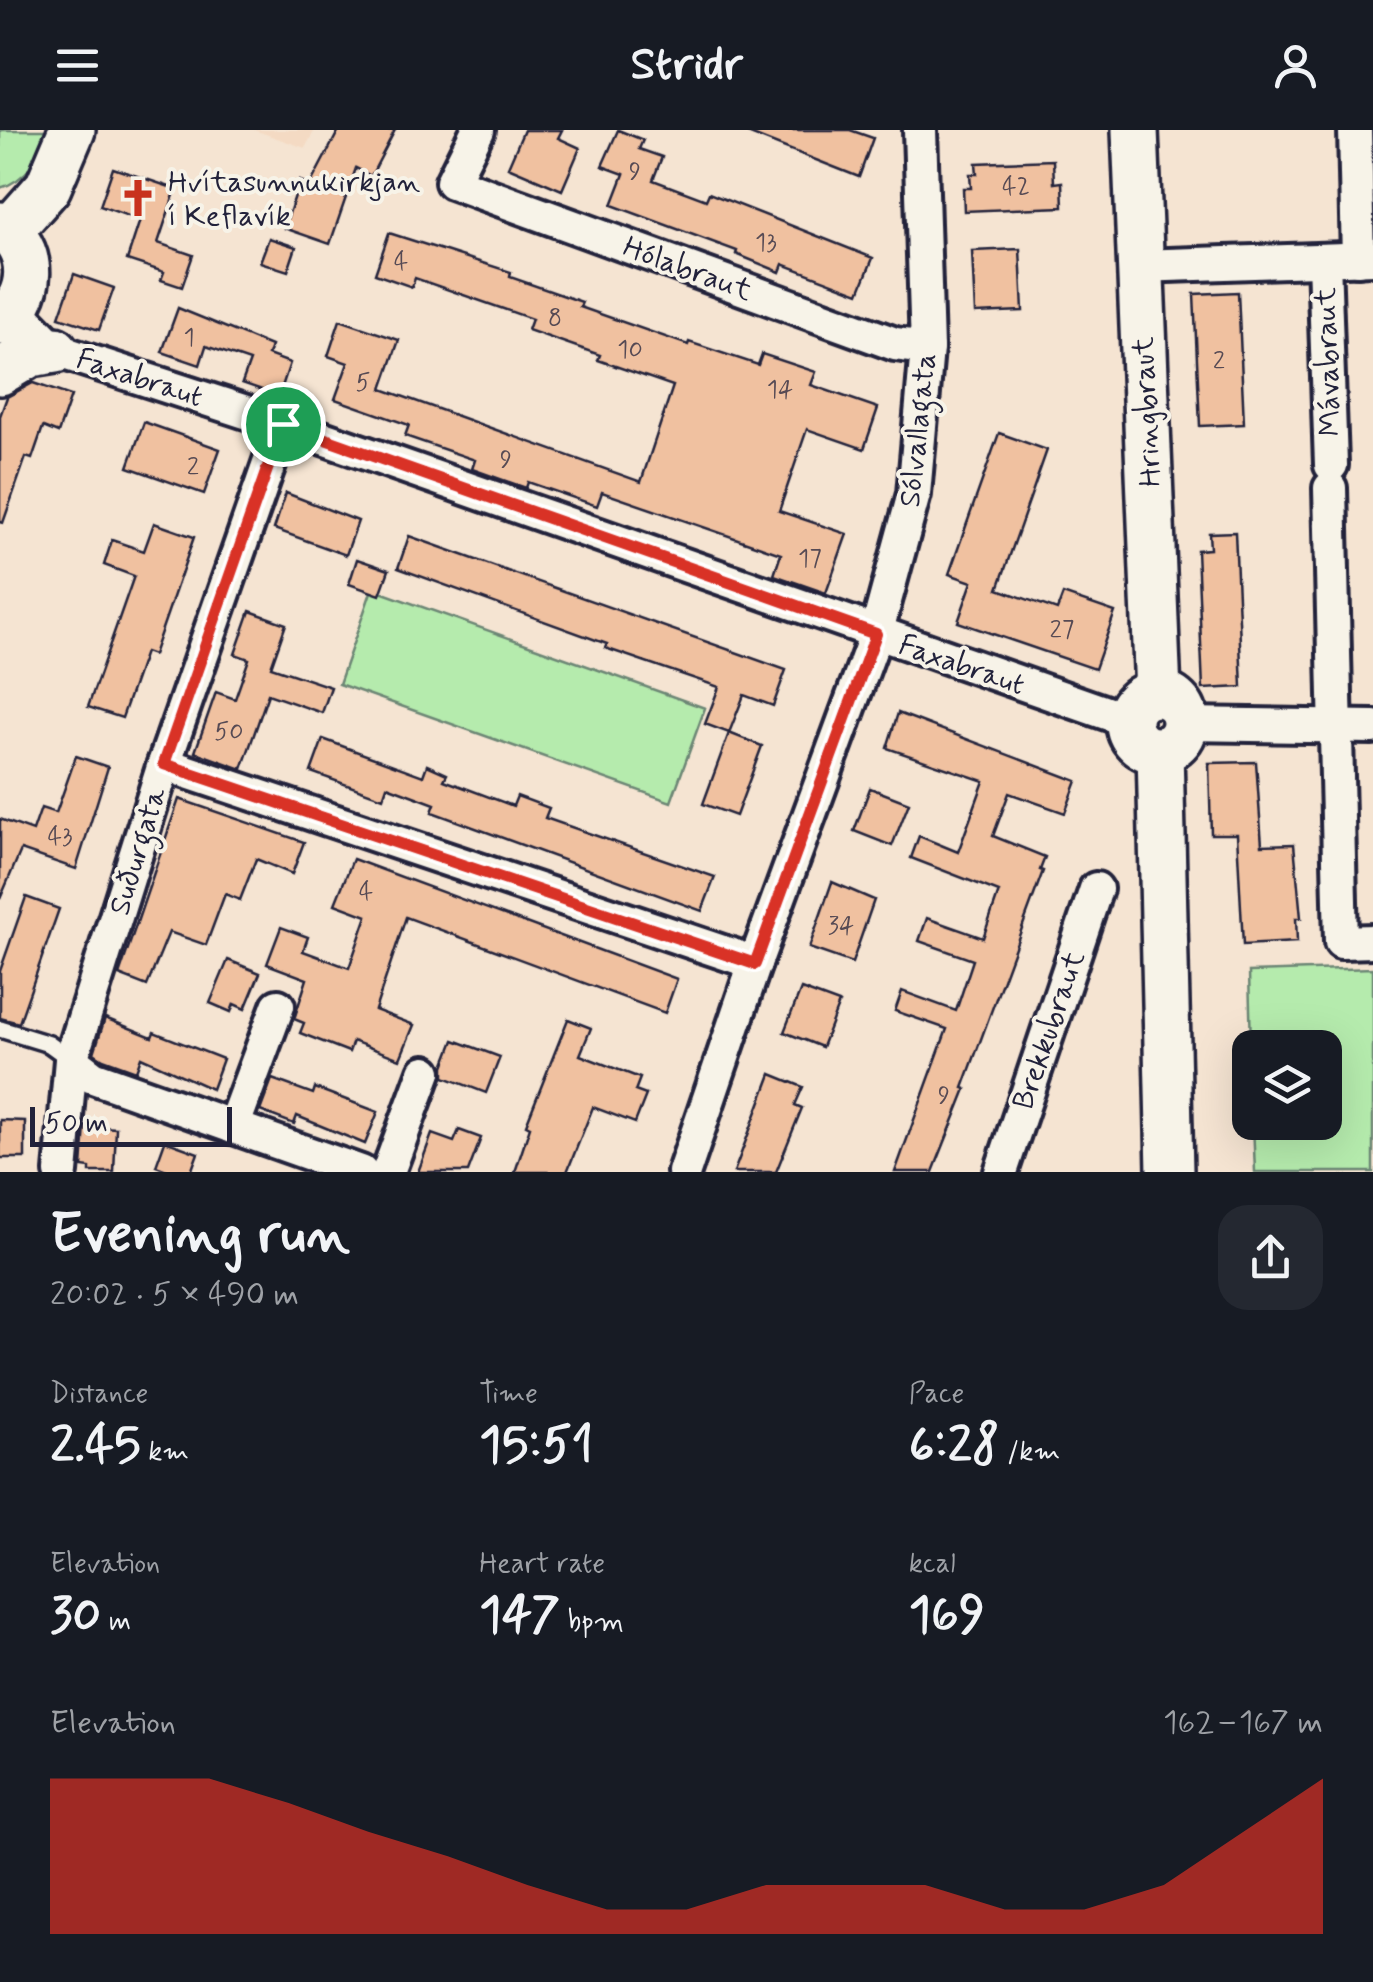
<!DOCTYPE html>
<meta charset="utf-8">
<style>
:root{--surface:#171b24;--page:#242831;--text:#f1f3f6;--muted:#9ea1a6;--accent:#d93025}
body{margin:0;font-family:Mynerve,sans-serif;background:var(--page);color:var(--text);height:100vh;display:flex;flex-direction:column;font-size:38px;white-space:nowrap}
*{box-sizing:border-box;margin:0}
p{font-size:32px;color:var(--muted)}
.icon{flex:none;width:55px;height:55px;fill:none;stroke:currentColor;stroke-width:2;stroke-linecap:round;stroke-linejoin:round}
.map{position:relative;height:1042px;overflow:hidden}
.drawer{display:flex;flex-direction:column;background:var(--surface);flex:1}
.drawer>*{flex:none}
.controls{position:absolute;left:1232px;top:900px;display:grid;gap:20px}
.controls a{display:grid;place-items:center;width:110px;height:110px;border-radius:20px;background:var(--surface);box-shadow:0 10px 40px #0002;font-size:50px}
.scale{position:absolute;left:30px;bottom:25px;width:202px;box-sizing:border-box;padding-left:10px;border:5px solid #22223b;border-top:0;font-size:28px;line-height:35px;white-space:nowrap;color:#22223b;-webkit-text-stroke:8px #f7f3e8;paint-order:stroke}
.pin{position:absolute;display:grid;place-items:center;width:85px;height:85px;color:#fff;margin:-42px;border:5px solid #fff;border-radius:50%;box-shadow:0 2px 10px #0007}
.round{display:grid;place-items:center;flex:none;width:105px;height:105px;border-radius:30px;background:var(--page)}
.headline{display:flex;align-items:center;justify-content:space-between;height:170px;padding:0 50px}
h1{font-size:55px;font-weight:800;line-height:75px}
.stats{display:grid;grid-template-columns:repeat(3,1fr);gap:15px;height:170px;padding:10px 50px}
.stats div{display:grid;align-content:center}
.stats b{font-size:50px;font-weight:800}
.stats small{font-size:28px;font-weight:400}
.stats p{font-size:28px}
.chart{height:280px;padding:20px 50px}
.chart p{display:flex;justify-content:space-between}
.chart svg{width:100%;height:180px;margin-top:10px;fill:var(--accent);opacity:.7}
header{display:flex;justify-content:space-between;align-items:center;height:130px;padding:0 50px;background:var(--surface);font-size:45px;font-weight:800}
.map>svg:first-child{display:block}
.built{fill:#f4dac3}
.green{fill:#b5ebad;stroke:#6c8674;stroke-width:2.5}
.building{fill:#f0c1a0;stroke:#22223b;stroke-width:2.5}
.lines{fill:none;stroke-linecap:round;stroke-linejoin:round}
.lane-casing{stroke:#22223b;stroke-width:22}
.street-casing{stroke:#22223b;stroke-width:40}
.secondary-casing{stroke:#22223b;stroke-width:52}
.lane{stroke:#f7f3e8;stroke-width:15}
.street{stroke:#f7f3e8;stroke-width:32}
.secondary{stroke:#f7f3e8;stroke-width:45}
.route-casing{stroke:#fff;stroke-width:20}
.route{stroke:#d93025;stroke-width:12}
.labels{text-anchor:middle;stroke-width:8;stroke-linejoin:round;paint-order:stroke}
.number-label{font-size:25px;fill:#564a54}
.poi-label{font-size:30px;fill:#22223b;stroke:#f7f3e8;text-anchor:start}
.street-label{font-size:30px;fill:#22223b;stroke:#f7f3e8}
</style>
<header><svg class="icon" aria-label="menu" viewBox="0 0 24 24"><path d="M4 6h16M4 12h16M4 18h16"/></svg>Stridr<svg class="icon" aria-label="person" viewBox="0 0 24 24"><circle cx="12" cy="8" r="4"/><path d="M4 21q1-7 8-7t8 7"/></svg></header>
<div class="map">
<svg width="1373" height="1042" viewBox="0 0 1373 1042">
<rect width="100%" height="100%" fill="#f5e4d2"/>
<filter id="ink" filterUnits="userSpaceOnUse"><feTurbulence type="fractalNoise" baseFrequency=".01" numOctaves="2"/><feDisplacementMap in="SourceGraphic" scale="20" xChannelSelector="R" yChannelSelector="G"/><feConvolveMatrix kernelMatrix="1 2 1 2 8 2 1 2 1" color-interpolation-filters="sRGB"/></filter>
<g filter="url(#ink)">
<path class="built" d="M254 0H315L305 18Z"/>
<g class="green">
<path d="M0 0H53C44 23 26 51 0 58Z"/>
<path d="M372 459 705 578 671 672 339 554Z"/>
<path d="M1373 838V1042H1255L1253 993 1325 992V918L1251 917 1249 842Z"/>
</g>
<g class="building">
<path d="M339 0H395L371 46 356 38 330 114 284 98 300 51 310 55Z"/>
<path d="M524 0H562L558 8 580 18 562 60 508 37Z"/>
<path d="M618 0 643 10 639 19 662 27 653 50 706 70 709 63 873 128 859 163 783 134 780 142 736 124 737 121 612 75 624 44 602 36Z"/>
<path d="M740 0H850L873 8 859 47Z"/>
<path d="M1053 30 1054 53 1062 52 1063 77 964 81 963 58H971L970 44H977L976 33Z"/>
<path d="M113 38 176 59 158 113 193 125 182 157 161 150 164 142 127 130 140 90 100 76Z"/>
<path d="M389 103 511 142 510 147 582 172 580 177 688 215 689 212 758 235 762 224 816 242 811 255 878 278 864 319 807 299 779 381 847 404 826 463 774 445 781 424 602 362 597 376 528 352 526 358 472 339 475 330 405 306 409 295 335 269 348 233 328 226 340 190 399 210 382 259 641 352 673 256 598 230 600 225 528 200 532 189 415 148 412 157 375 144Z"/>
<path d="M269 108 296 117 288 141 260 132Z"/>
<path d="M1020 119 1023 181 975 183 972 121Z"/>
<path d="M74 144 114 158 99 200 59 187Z"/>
<path d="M1238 162 1244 294 1200 296 1194 164Z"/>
<path d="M178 178 271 216 268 225 290 233 279 266 242 253 250 231 206 216 200 235 162 222Z"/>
<path d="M33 253 71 266 58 303 43 297 32 329 26 327 3 393 0 392V286L7 267Z"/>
<path d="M144 292 220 319 204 364 128 337Z"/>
<path d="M999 303 1047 320 998 459 1057 480 1063 464 1115 482 1095 539 958 492 972 452 949 444Z"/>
<path d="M286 363 358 391 346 425 274 399Z"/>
<path d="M154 393 194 407 153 525 145 522 122 588 88 577 134 446 104 435 112 410 144 421Z"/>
<path d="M1235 402 1242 557 1203 559 1197 420 1210 419 1209 403Z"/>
<path d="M409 406 786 540 773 576 744 565 729 603 705 594 719 557 605 518 607 514 398 438Z"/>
<path d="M357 429 389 440 380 465 349 454Z"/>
<path d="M250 481 286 494 271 537 331 557 322 583 268 564 242 639 195 622 216 562 235 569 249 529 235 524Z"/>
<path d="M898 583 1077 651 1065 683 1009 663 993 706 1045 727 1040 740 1043 741 963 958 966 959 933 1042H895L947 899 895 881 902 861 956 881 973 830 919 811 927 788 983 808 999 762 911 728 919 706 958 722 984 651 887 618Z"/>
<path d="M729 603 762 616 736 686 703 674Z"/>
<path d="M323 609 423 646 427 635 447 644 444 650 513 676 517 666 549 678 545 688 715 747 702 781 432 682 435 674 387 656 383 668 311 642Z"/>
<path d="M76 626 108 637 76 739 21 720 0 769V689L33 701 41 678 56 683Z"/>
<path d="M1256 632 1262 715 1294 714 1301 788H1296L1297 812 1243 815 1237 704H1211L1209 633Z"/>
<path d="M870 658 909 673 892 716 854 701Z"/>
<path d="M179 669 304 712 292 744 256 729 240 770 225 764 206 815 169 802 147 856 119 845Z"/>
<path d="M353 729 677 849 665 883 406 787 375 880 414 895 400 929 353 911 349 922 300 903 304 893 294 889 307 849 267 834 281 797 308 807 303 821 349 838 367 786 335 774Z"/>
<path d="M832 752 874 770 852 833 809 818Z"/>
<path d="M26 767 59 779 19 893 0 888V841Z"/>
<path d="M228 830 260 843 245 879 234 874 231 882 210 873Z"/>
<path d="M801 859 839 873 822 917 784 902Z"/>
<path d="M105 888 152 907 154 902 223 929 212 959 141 927 136 941 103 929 94 923Z"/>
<path d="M568 889 591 898 580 925 640 948 635 961 646 965 635 993 593 977 567 1042H515L530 997 526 995Z"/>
<path d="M454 910 500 927 486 963 444 947V936Z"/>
<path d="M771 944 803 957 795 975 802 978 776 1042H734Z"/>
<path d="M272 949 313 964 315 958 378 982 365 1014 297 986 294 994 260 981Z"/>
<path d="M0 990 25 991V1028H0Z"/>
<path d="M85 996 116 998 114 1042H90V1038L82 1037Z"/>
<path d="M459 1000 481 1008 468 1042H418L432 1004 454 1012Z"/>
<path d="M165 1011 198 1023 191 1042H172L156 1036Z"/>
</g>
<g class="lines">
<g class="lane-casing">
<path id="lane" d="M0 899 49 914 71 930"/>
</g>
<g class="street-casing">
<g id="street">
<path d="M478 0 452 52 895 214 927 218"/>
<path d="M1355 0 1358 129"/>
<path d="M1324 130 1331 335"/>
<path d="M1139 136 1373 128"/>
<path d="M15 179 55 220 283 294 1129 591"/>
<path d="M1330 358 1341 812 1373 811"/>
<path d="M1185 594 1373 597"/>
<path d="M164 634 755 833"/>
<path d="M71 930 93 947 361 1042"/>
<path d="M233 997 278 876"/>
<path d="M61 1042 71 930 164 634 283 294"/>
<path d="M388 1042 425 942"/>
<path d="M684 1042 755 833 876 504 914 364 927 218 920 0"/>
<path d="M1001 1042 1096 759"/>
</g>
</g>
<g class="secondary-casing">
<g id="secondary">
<path d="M1135 0 1158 564"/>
<path d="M0 95C37 119 34 168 0 192"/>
<path d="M9 101 48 57 72 0"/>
<path d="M0 242 30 224 55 220"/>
<circle cx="1157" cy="592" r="28"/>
<path d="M1160 620 1170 1042"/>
</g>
</g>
<use href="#lane" class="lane"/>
<use href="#street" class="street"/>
<use href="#secondary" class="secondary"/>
</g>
</g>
<g class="lines" filter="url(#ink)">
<g class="route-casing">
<path id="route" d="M283 294 876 504 755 834 164 634Z"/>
</g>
<use href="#route" class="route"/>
</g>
<defs>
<g id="church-bare" transform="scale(3)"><path d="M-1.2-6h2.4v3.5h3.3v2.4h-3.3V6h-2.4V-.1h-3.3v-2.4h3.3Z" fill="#c8321e" stroke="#f7f3e8" stroke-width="2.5" paint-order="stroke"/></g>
</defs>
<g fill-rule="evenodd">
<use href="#church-bare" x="138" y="68"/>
</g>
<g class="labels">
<g class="number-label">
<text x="635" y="49">9</text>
<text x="1016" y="64">42</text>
<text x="766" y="120">13</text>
<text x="401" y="139">4</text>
<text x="555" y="195">8</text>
<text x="189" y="215">1</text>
<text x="630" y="227">10</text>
<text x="1219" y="238">2</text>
<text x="363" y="260">5</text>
<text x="780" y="267">14</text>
<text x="506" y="337">9</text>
<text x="193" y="344">2</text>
<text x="810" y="436">17</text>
<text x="1062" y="507">27</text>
<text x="229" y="609">50</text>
<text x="60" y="714">43</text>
<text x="366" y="769">4</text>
<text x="841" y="803">34</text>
<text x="944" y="973">9</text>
</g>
<g class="poi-label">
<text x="168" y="61">Hvítasunnukirkjan<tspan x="168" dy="34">í Keflavík</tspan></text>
</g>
<g class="street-label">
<text transform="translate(688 138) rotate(20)" y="10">Hólabraut</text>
<text transform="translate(1327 232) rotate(-92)" y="10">Mávabraut</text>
<text transform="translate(140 247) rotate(18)" y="10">Faxabraut</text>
<text transform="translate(1146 282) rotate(-93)" y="10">Hringbraut</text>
<text transform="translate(917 300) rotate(-84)" y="10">Sólvallagata</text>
<text transform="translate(962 534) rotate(19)" y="10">Faxabraut</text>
<text transform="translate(137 721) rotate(-73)" y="10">Suðurgata</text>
<text transform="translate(1048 900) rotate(-71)" y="10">Brekkubraut</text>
</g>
</g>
</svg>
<div class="controls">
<a><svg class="icon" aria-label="layers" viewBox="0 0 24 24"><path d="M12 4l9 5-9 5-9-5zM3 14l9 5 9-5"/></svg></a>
</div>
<div class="scale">50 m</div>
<div class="pin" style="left:283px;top:294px;background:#1e9e55"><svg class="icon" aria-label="arrive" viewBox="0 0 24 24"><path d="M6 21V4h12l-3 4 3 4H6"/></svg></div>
</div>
<section class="drawer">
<div class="headline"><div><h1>Evening run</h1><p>20:02 · 5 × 490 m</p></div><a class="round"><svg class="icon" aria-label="share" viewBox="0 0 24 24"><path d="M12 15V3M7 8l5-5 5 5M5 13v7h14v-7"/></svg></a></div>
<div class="stats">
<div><p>Distance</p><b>2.45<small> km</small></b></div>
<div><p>Time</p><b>15:51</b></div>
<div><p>Pace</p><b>6:28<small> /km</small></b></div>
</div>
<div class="stats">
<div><p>Elevation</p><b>30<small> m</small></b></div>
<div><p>Heart rate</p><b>147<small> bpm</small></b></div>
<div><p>kcal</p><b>169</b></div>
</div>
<div class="chart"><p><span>Elevation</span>162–167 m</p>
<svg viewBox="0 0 160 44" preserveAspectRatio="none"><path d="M0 44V6L10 6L20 6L30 12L40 19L50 25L60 32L70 38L80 38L90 32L100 32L110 32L120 38L130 38L140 32L150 19L160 6V44z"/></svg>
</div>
</section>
